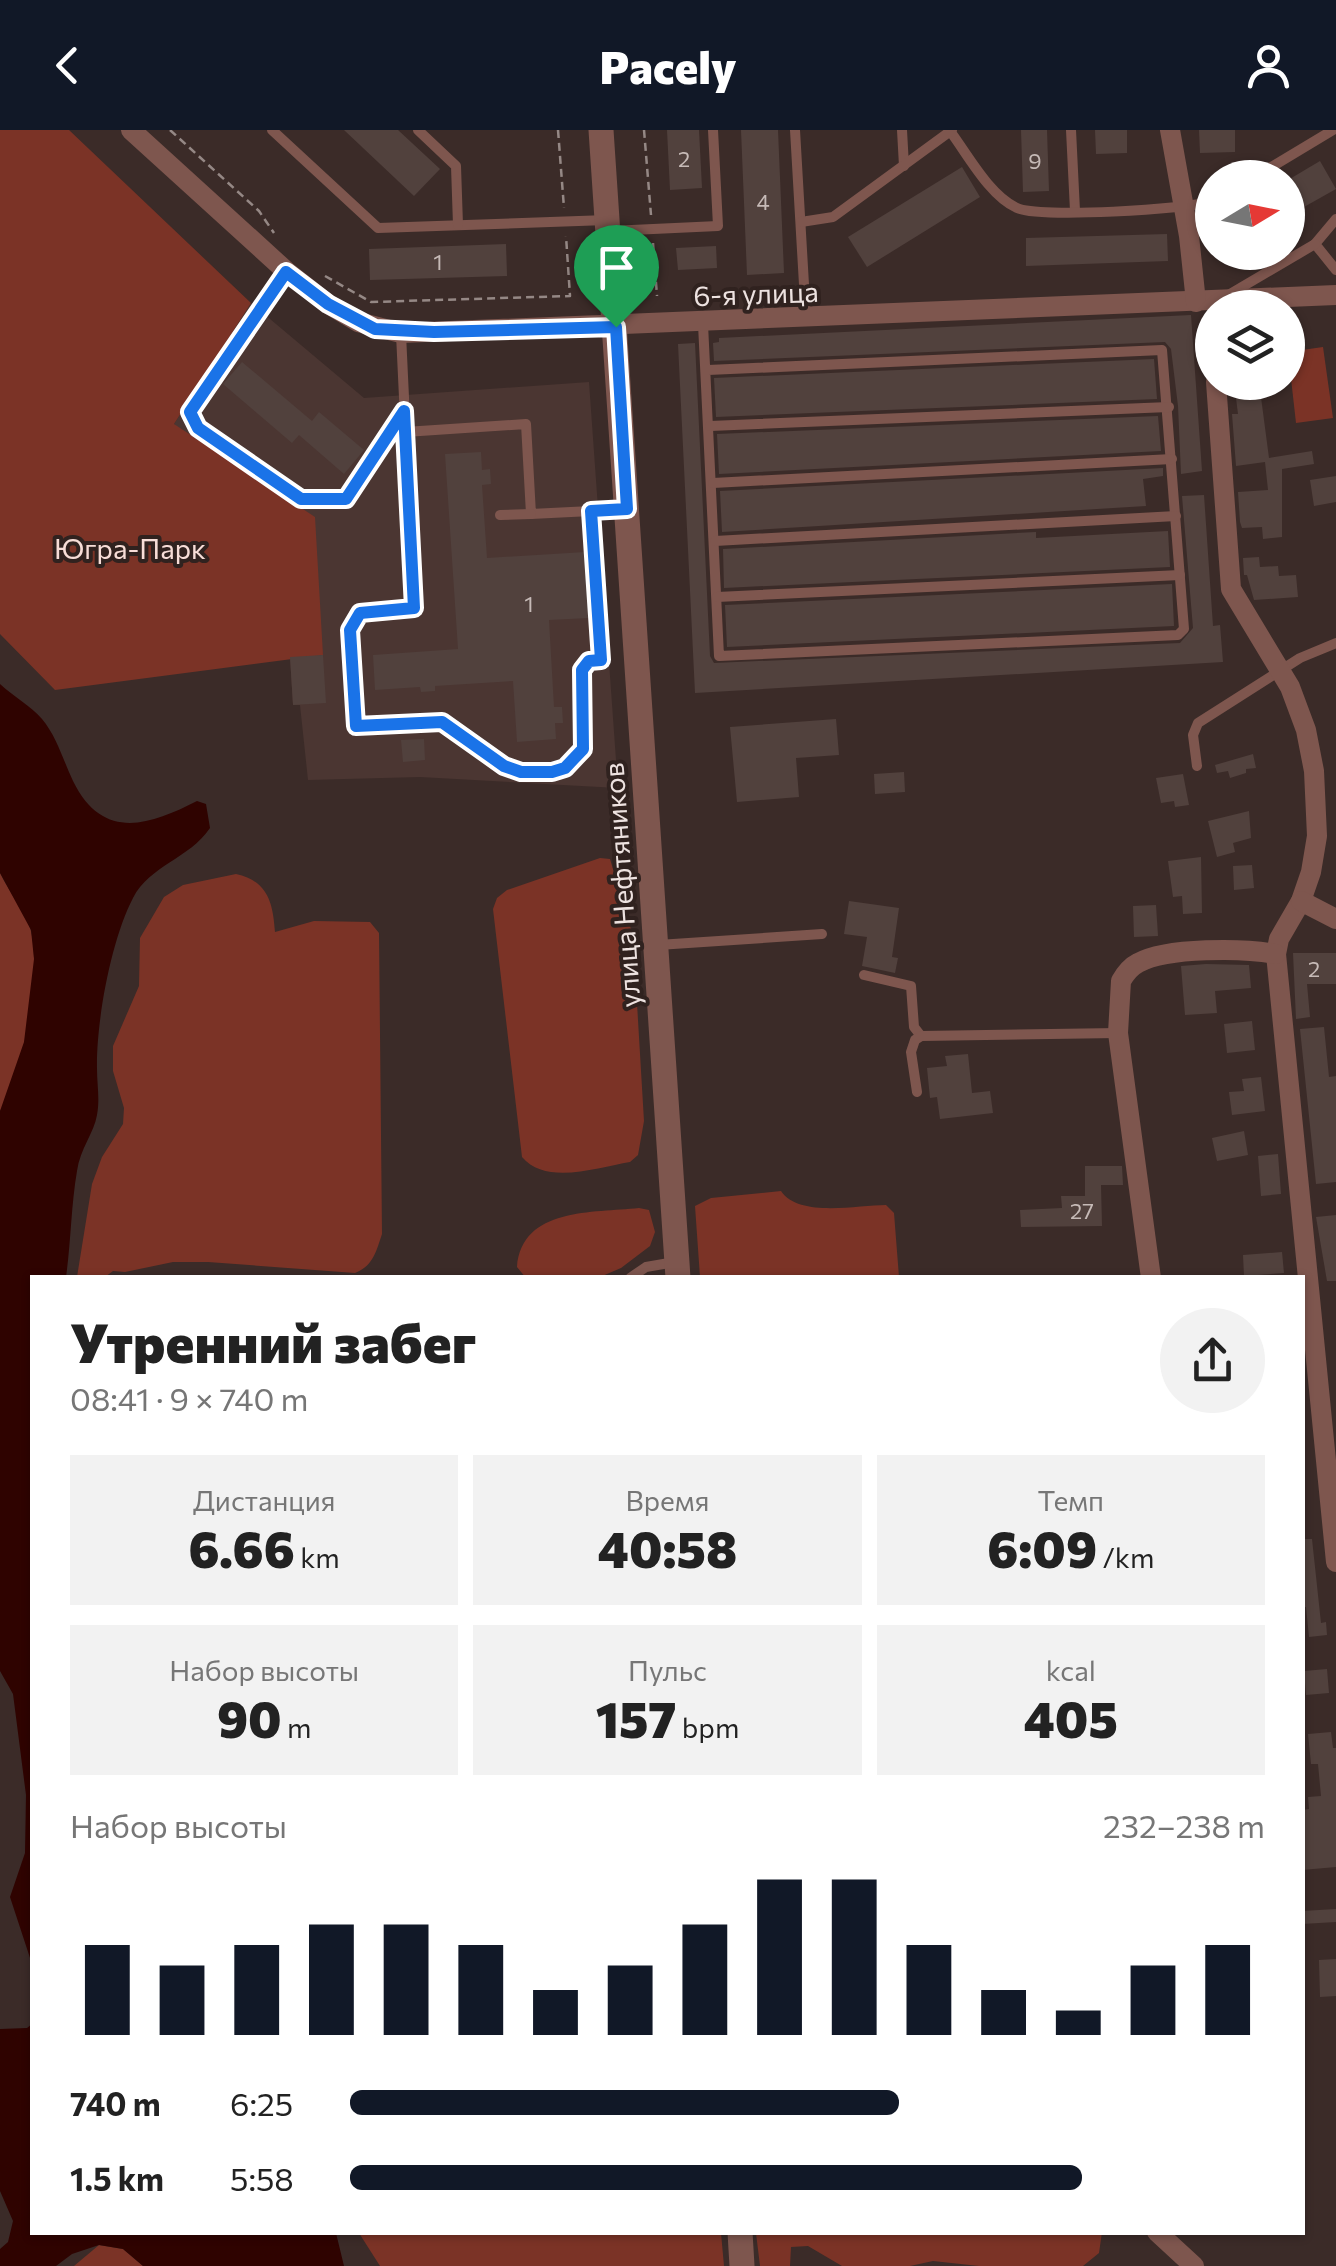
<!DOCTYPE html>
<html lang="ru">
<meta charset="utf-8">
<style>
:root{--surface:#fff;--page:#f2f2f2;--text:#222;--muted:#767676;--accent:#111827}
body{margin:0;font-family:Commissioner,sans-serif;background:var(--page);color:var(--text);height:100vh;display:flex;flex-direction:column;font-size:38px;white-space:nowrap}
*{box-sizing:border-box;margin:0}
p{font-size:32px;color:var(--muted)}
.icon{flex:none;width:55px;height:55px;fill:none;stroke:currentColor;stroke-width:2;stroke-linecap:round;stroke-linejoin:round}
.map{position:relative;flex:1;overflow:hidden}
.drawer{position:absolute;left:30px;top:1145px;width:1275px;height:960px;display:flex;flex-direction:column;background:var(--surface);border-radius:0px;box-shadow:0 2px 8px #0004}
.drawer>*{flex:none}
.needle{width:65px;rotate:80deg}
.controls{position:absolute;left:1195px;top:30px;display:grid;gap:20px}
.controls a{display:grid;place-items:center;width:110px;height:110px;border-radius:50%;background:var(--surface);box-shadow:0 2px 8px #0004;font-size:50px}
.pin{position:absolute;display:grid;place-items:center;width:85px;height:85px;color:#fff;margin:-102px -42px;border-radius:50% 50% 50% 0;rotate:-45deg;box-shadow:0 0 10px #0007}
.pin .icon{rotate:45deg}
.round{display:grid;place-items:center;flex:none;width:105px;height:105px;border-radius:52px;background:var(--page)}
.head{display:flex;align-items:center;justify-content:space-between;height:170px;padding:0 40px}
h1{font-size:55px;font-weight:800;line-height:75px}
.stats{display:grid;grid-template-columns:repeat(3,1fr);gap:15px;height:170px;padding:10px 40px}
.stats div{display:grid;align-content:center;border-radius:0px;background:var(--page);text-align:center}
.stats b{font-size:50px;font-weight:800}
.stats small{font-size:28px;font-weight:400}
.stats p{font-size:28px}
.chart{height:280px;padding:20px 40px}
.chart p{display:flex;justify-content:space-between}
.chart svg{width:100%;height:180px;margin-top:10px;stroke:var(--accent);stroke-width:6}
ul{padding:0 40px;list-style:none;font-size:32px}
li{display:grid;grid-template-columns:160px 120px 1fr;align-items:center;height:75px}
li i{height:25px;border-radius:12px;background:var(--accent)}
header{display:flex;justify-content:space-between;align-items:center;height:130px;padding:0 40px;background:var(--accent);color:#fff;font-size:45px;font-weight:800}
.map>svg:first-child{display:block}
.built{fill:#4b3632}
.green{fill:#7b3326}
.water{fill:#2f0300}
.building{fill:#51413d}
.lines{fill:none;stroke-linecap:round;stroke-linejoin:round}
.path{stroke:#958885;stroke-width:2.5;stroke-dasharray:8 5;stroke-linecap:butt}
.service{stroke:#7e564e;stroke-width:10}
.minor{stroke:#7e564e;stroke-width:20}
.tertiary{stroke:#7e564e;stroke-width:25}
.route-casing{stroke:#fff;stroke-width:20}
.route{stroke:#1a73e8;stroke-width:12}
.labels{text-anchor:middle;stroke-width:8;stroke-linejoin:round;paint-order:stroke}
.number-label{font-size:22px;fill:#c6bab7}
.street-label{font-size:28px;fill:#ede2e0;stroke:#30221f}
.park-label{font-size:28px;fill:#f7ddd7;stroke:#30221f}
</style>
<header><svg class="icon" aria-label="back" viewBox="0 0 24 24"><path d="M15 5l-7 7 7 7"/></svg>Pacely<svg class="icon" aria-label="person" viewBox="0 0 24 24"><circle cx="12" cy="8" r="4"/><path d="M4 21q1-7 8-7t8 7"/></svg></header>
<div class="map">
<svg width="1336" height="2136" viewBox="0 0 1336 2136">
<rect width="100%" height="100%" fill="#3b2b28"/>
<path class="built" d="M251 173 364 268 589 252 618 658 420 647 308 650 300 575H293L290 527 323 524 174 294Z"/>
<g class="green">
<path d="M0 0H69L251 173 174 294 315 387 323 525 55 560 0 504Z"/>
<path d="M1323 217 1333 288 1296 293 1288 222Z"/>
<path d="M600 728 610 729 633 806 644 991 638 1025 630 1032C599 1037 546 1056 522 1027L493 779 497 768 507 760Z"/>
<path d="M0 743C9 762 23 778 30 798 43 839 23 945 0 981Z"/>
<path d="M236 744C268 751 273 773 275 802L314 791 370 792 379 803 382 1104C376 1122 373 1136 355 1143L208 1132H173L125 1142 113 1141 105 1147H77L92 1054 102 1027 123 994 124 978 113 941V916L139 856 140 808 164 767 183 755Z"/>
<path d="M781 1061C799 1088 857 1075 886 1075L894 1083 899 1147H700L695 1076 711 1068Z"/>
<path d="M639 1078 649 1080 655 1102 650 1116 621 1138 600 1147 526 1148 517 1137C522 1077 593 1083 639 1078Z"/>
<path d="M1102 2102 1099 2123 1083 2136H979L933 2131 910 2136H842L808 2116 791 2117 790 2136H760L756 2103Z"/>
<path d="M359 2103H721L724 2136H380Z"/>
<path d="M99 2115 123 2119 143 2136H74Z"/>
</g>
<g class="water">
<path d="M0 554C13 566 31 576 42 589 57 607 63 630 73 651 103 712 150 695 197 671L206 674 210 698C189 729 150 735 133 768 111 810 96 892 97 939 97 955 100 969 97 985 94 1003 80 1019 77 1041 71 1076 71 1112 66 1147L32 1148V1834L10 1767 25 1723 26 1665 13 1564 0 1541V981L24 912 34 829 31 800 0 743Z"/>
<path d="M32 1894V2102L336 2103 344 2136H143L123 2119 99 2115 72 2124 56 2136H0V2119L8 2112 13 2091 0 2061V1899L27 1898Z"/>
</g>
<g class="building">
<path d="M344 0H398L440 39 414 66Z"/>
<path d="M667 0H699L702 58 670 60Z"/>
<path d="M741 0H778L784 143 747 145Z"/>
<path d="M1021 0H1047L1049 61 1023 62Z"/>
<path d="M1095 0H1127V23L1096 24Z"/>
<path d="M1199 0H1235V22L1200 23Z"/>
<path d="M1320 31 1336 59 1288 86V50Z"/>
<path d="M962 37 980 67 867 137 848 107Z"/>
<path d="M1167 104 1168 131 1026 136V108Z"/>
<path d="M506 114 507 146 370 150 369 119Z"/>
<path d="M716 116 717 138 678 140 676 118Z"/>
<path d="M1191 185 1202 341 1181 344 1178 276 1171 219 1165 212 714 231 713 213 719 212V208Z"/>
<path d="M695 213 710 526 714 533 1180 513 1193 498 1182 366 1204 365 1213 496 1220 495 1223 532 695 563 678 214Z"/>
<path d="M1154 229 1157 269 716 287 714 248Z"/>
<path d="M242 232 312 291 319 282 364 320 344 344 299 305 292 313 223 254Z"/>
<path d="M1234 252H1259L1269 328 1312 321 1314 334 1282 339V407L1263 409 1262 397 1242 398 1240 392 1238 362 1268 360 1265 332 1236 336 1232 284H1238Z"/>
<path d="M1158 286 1161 321 719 344 717 304Z"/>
<path d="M481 322 482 340 490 339 491 354 482 355 487 428 585 422 589 488 549 490 554 577H562L563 593H555L556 609 517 612 513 551 435 556V561L421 562 420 557 375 560 373 525 458 519 445 324Z"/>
<path d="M1163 338V346L1143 349 1146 376 722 402 720 361Z"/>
<path d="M1336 346V372L1314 376 1310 350Z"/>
<path d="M1168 401 1170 437 724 458 723 419 1036 402V408Z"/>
<path d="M1259 427 1260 437 1278 436 1279 446 1296 445 1298 467 1254 470 1247 445H1244L1243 428Z"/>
<path d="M1172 454 1174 496 727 517 725 475Z"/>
<path d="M323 525 326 573 293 575 290 527Z"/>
<path d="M836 589 839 625 796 628 799 667 737 672 730 597Z"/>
<path d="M424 609 425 630 403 632 401 610Z"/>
<path d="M1253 624 1256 638 1246 639V643L1230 648 1228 641 1217 643 1215 635Z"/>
<path d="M904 642 905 662 875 664 874 644Z"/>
<path d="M1183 644 1189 675 1175 677 1174 671 1161 673 1156 648Z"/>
<path d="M1249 681 1251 708 1233 713 1235 722 1217 727 1208 691Z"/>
<path d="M1201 727 1202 783 1183 784 1182 766 1173 767 1168 731Z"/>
<path d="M1252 735 1254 758 1234 760 1233 736Z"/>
<path d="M849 771 899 778 892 827 898 828 895 843 862 836 867 807 844 804Z"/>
<path d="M1156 775 1158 806 1134 807 1133 776Z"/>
<path d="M1293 823H1336V854H1307L1310 887 1296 889Z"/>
<path d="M1206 834 1249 835 1251 858 1215 861 1217 883 1185 885 1181 836Z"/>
<path d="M1252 891 1255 920 1227 923 1224 894Z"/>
<path d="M1324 897 1329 947 1336 946V1052L1316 1054 1300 899Z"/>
<path d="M968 924 972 963 990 961 993 983 940 989 937 967 930 968 927 938 947 936 945 926Z"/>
<path d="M1261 947 1265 981 1232 985 1229 962 1244 961 1242 949Z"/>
<path d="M1244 1001 1248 1025 1217 1031 1212 1008Z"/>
<path d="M1278 1024 1281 1064 1261 1066 1258 1026Z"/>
<path d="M1085 1036H1122L1123 1055H1101L1102 1096 1021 1097 1020 1080 1062 1078 1061 1066H1085Z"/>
<path d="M1336 1085V1151H1327L1316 1087Z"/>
<path d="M1282 1122 1284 1143 1244 1146 1243 1125Z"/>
<path d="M1302 1409H1312L1321 1493 1326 1492 1327 1505 1309 1507 1306 1477H1302Z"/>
<path d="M1327 1539 1329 1563 1306 1565 1304 1541Z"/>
<path d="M1331 1602 1333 1618H1336V1737L1302 1740V1680L1309 1679 1308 1667 1321 1666 1318 1634H1311L1308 1604Z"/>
<path d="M1336 1779V1792L1302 1794V1781Z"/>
<path d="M1336 1829V1866L1320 1867 1319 1830Z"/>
</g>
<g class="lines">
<g class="path">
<path d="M170 0 259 81 274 103"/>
<path d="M558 0 564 78"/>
<path d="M644 0 651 85"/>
<path d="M653 113 657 166"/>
<path d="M325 146 371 172 570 166 566 106"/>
</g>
<g class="service">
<path d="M272 0 378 98 607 90"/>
<path d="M418 0 456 36 458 95"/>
<path d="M795 0 806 189"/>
<path d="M902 0 904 36"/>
<path d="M1071 0 1075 81"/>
<path d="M950 1C968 25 989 65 1017 78 1038 88 1188 80 1212 71"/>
<path d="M1253 48 1333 0"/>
<path d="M1336 89 1315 114 1336 140"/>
<path d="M801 92 833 87 952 0"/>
<path d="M610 101 718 96 713 0"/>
<path d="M286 141 190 282 198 298 301 369H346L404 282"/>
<path d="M1230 164 1315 114"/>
<path d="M703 194 719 526 1178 505 1184 499 1162 220 708 240"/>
<path d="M401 204 414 479 360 483 350 500 356 597 442 591 504 636 521 642H553L565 638 583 619 582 540 589 531 601 530 591 381 531 384 526 294 405 302"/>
<path d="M710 296 1169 277"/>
<path d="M713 353 1172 329"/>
<path d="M591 381 625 379"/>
<path d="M500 385 531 384"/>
<path d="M715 411 1176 386"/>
<path d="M717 467 1180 445"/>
<path d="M1197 636 1193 605 1198 593 1300 528 1336 513"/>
<path d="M658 815 822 804"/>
<path d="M864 845 911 856 914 897 921 906"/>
<path d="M917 962 911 922 915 910 921 906 1118 903"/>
<path d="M630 1148 646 1137 675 1132"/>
</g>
<g class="minor">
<path d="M131 0 286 141 328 174 358 192 401 203 1336 165"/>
<path d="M1170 0 1189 106 1196 172"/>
<path d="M1216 252 1231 459 1290 557 1306 600 1314 641 1317 706 1311 742 1301 771 1279 809 1276 824 1336 1432"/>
<path d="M1301 771 1336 789"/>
<path d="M1151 1148 1118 903 1121 851C1125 844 1130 837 1138 833 1167 817 1244 818 1276 824"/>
<path d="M1157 2102 1194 2136"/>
</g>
<g class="tertiary">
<path d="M601 0 678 1148"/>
<path d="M740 2102 742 2136"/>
</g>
</g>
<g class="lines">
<g class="route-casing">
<path id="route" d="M286 142 328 174 375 199 434 202 616 197 627 379 591 381 601 530 589 531 582 540 583 619 565 638 552 642H521L504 636 442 592 356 596 350 500 360 483 414 478 404 281 346 369H301L198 298 190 282Z"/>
</g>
<use href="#route" class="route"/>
</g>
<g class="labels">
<g class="number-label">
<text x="684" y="37">2</text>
<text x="1035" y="39">9</text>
<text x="763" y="80">4</text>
<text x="438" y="140">1</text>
<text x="529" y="482">1</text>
<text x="1314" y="847">2</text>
<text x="1082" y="1089">27</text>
</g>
<g class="street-label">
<text transform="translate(756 164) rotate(-2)" y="10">6-я улица</text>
<text transform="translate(622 755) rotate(-94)" y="10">улица Нефтяников</text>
</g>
<g class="park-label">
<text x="130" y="429">Югра-Парк</text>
</g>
</g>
</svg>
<div class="controls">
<a><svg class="needle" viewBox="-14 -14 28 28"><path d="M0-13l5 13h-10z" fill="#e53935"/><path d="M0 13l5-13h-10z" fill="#767676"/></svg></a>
<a><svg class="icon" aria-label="layers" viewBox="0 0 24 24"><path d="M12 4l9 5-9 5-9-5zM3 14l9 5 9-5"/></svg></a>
</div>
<div class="pin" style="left:616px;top:197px;background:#1e9e55"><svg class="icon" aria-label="arrive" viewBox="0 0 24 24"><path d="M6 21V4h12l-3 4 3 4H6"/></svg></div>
<section class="drawer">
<div class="head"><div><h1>Утренний забег</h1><p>08:41 · 9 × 740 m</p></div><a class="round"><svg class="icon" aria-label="share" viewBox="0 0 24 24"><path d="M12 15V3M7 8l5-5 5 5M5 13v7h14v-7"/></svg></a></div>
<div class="stats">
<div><p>Дистанция</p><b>6.66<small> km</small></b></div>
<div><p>Время</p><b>40:58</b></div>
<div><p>Темп</p><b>6:09<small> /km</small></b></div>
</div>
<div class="stats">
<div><p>Набор высоты</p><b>90<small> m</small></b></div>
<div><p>Пульс</p><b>157<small> bpm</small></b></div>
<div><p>kcal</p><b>405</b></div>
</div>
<div class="chart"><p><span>Набор высоты</span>232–238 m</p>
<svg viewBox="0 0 160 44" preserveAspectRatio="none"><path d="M5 44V22M15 44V27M25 44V22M35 44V17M45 44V17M55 44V22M65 44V33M75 44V27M85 44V17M95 44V6M105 44V6M115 44V22M125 44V33M135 44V38M145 44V27M155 44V22"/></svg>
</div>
<ul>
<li><b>740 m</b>6:25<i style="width:60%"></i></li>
<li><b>1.5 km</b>5:58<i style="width:80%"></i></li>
</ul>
</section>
</div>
